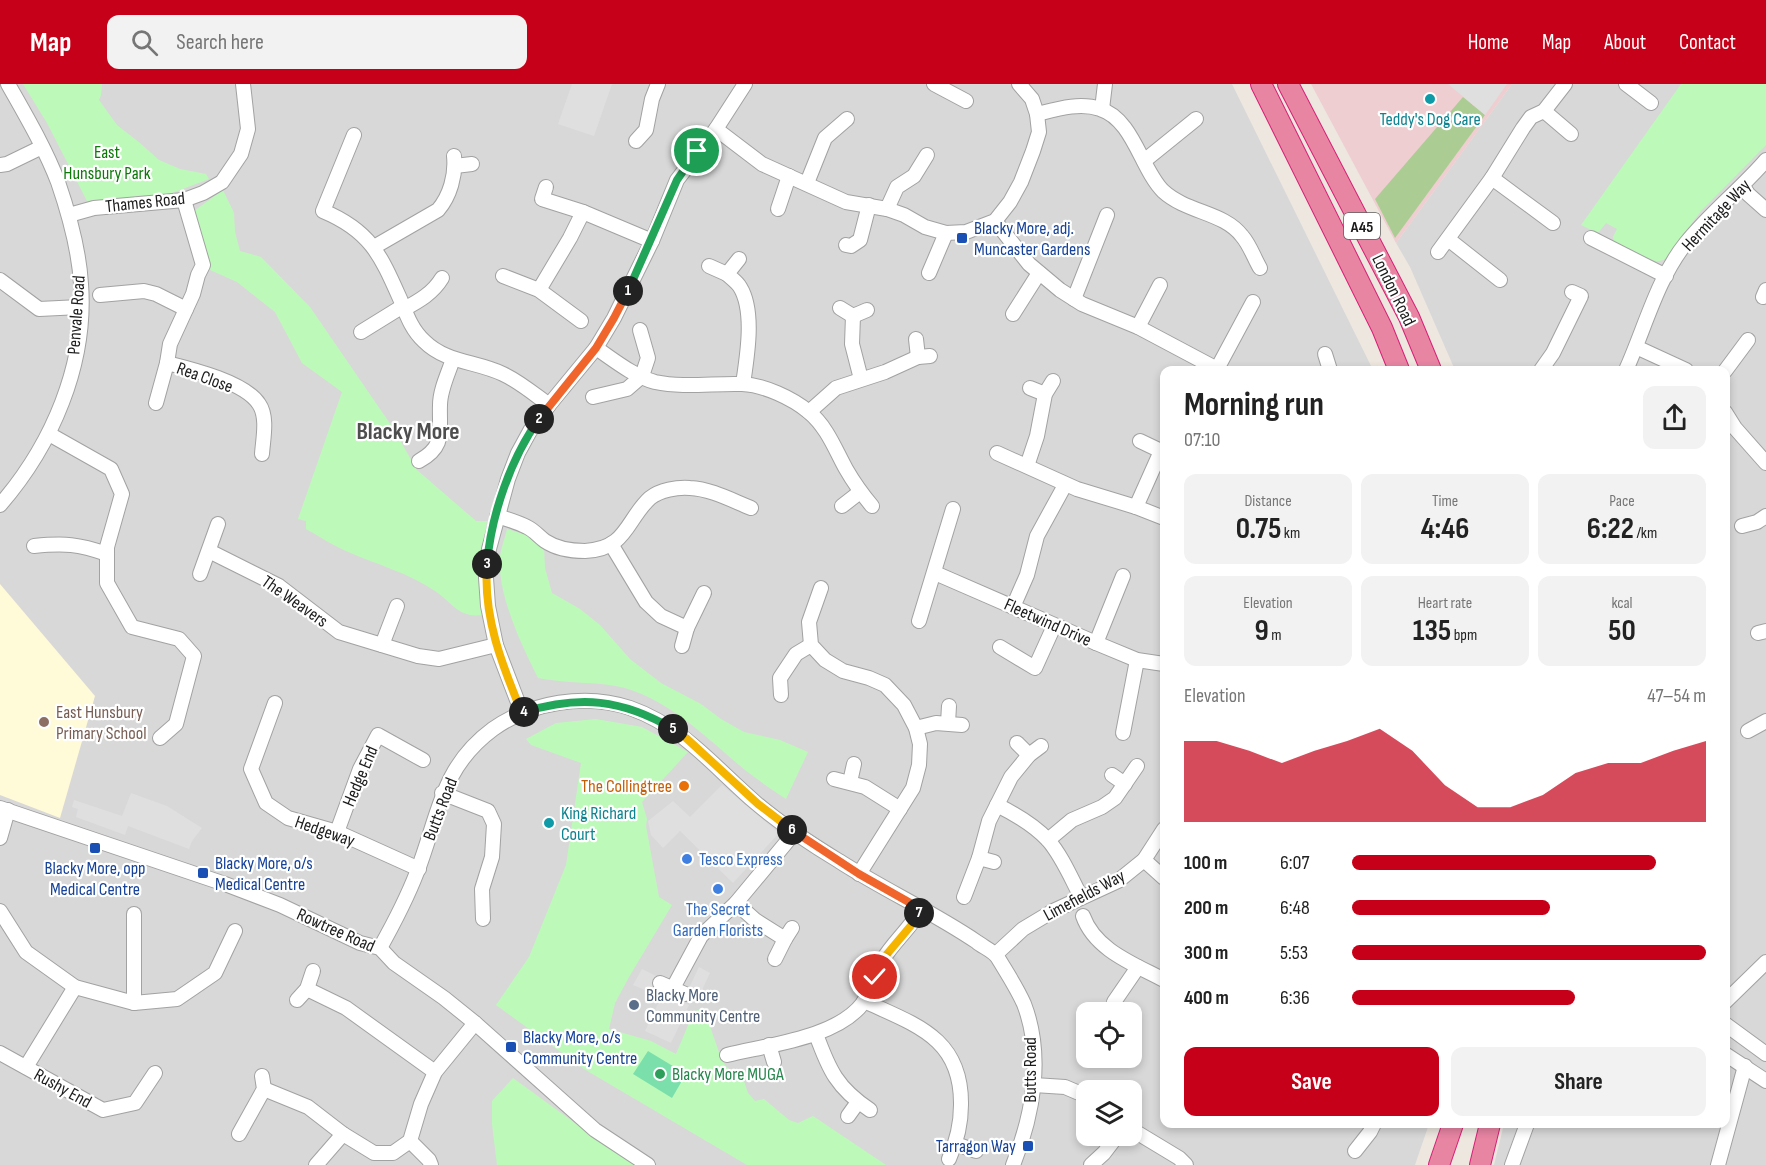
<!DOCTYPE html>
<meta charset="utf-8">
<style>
:root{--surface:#fff;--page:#f2f2f2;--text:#222;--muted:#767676;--accent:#c60018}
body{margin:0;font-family:"Sofia Sans Condensed",sans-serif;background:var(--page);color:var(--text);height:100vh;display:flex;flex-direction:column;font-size:22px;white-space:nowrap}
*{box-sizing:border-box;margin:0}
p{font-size:20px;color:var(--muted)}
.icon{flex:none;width:33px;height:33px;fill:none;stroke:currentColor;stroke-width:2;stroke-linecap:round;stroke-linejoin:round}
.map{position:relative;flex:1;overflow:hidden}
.details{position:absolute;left:1160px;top:282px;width:570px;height:762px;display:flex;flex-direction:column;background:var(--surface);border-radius:12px;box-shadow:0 3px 9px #0003}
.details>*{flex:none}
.controls{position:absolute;left:1076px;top:918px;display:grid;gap:12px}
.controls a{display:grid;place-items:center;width:66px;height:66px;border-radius:12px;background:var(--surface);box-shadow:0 3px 9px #0003;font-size:30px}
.pin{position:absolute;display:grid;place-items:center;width:51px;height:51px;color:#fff;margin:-26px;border:3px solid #fff;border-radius:50%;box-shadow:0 2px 6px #0007}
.km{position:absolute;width:30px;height:30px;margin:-15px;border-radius:50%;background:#222;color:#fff;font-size:16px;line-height:30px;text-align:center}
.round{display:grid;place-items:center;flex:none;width:63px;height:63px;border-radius:12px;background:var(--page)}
.head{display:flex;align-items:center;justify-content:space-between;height:102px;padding:0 24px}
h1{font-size:33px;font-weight:700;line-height:45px}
.stats{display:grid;grid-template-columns:repeat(3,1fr);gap:9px;height:102px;padding:6px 24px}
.stats div{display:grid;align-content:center;border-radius:12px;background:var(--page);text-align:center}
.stats b{font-size:30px;font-weight:700}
.stats small{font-size:16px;font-weight:400}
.stats p{font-size:16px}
.chart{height:168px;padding:12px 24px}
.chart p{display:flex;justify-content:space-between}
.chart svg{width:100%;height:108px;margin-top:6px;fill:var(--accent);opacity:.7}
.action{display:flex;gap:12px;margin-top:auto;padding:12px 24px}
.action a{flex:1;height:69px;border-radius:12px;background:var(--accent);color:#fff;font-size:24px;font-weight:700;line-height:69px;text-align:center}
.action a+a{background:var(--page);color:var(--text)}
ul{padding:0 24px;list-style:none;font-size:20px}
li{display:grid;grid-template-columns:96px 72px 1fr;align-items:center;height:45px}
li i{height:15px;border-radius:8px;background:var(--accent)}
header{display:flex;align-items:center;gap:36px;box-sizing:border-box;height:84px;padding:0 30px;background:var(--accent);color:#fff}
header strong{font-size:28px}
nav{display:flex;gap:33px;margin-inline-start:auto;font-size:21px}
.search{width:420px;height:54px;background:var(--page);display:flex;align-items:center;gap:15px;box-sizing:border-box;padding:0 21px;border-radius:12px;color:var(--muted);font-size:22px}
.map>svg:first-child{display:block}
.residential{fill:#d9d8d8;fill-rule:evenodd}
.commercial{fill:#efced1}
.education{fill:#fffad7}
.forest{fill:#abcd93}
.park{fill:#bdfaba}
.pitch{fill:#7bdfac}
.parking{fill:#dfdfdf}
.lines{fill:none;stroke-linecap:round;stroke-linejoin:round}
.minor-casing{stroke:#a2a2a2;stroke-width:16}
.highway-casing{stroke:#d82075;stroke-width:22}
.minor{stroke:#fff;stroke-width:14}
.highway{stroke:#e785a3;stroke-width:20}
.split-1-casing{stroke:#fff;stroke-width:12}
.split-2-casing{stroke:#fff;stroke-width:12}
.split-3-casing{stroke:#fff;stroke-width:12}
.split-4-casing{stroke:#fff;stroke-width:12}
.split-5-casing{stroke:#fff;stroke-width:12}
.split-6-casing{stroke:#fff;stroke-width:12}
.split-7-casing{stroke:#fff;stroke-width:12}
.split-8-casing{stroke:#fff;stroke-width:12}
.split-1{stroke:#22a559;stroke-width:8}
.split-2{stroke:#f0652b;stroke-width:8}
.split-3{stroke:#22a559;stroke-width:8}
.split-4{stroke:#f5b400;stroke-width:8}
.split-5{stroke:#22a559;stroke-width:8}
.split-6{stroke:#f5b400;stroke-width:8}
.split-7{stroke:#f0652b;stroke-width:8}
.split-8{stroke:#f5b400;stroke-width:8}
.culture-dot{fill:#0f9aa8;stroke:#fff;stroke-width:2}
.transit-dot{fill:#1a4fb4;stroke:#fff;stroke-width:2}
.education-dot{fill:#8d6e63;stroke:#fff;stroke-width:2}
.food-dot{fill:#e8710a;stroke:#fff;stroke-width:2}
.shop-dot{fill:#3f7fe0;stroke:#fff;stroke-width:2}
.service-dot{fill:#5c6f8a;stroke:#fff;stroke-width:2}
.leisure-dot{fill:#2e9e5b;stroke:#fff;stroke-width:2}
.labels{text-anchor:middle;stroke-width:4.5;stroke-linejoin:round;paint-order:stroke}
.shield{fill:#fff;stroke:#5f5f5f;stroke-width:1.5}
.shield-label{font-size:16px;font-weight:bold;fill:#1b1b1b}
.culture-label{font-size:18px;fill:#0d838f;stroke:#fff}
.park-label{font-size:18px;fill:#0d7909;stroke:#fff}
.street-label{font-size:18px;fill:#1b1b1b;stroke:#fff}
.transit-label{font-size:18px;fill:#164399;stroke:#fff;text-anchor:start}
.education-label{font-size:18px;fill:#785e54;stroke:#fff;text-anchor:start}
.food-label{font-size:18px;fill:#c56008;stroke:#fff;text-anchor:end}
.shop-label{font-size:18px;fill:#366cbe;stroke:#fff;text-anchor:start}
.service-label{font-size:18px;fill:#4e5e75;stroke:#fff;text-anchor:start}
.leisure-label{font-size:18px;fill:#27864d;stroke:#fff;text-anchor:start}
.district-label{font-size:24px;font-weight:bold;fill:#4e4e4e;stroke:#fff}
</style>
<header>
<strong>Map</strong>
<div class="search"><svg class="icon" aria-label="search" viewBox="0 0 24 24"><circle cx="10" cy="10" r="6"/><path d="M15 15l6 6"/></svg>Search here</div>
<nav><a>Home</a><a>Map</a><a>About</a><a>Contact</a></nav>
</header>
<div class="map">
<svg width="1766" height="1081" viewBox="0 0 1766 1081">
<rect width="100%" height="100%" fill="#ede7e0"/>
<g class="residential">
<path d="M0 0H1232L1373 286H1164V1040H1429L1415 1081H0ZM1086 928H1131V974H1086ZM1086 1006H1131V1052H1086Z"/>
<path d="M1512 0H1766V1081H1494L1504 1040H1725V286H1455L1410 183 1396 159Z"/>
</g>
<path class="commercial" d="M1311 0H1512L1396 159Z"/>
<path class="education" d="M0 500 95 612 60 734 0 711Z"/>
<path class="forest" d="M1463 13 1485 31 1395 154 1375 115Z"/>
<g class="park">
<path d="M23 0H102L101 11 99 16 117 41 140 59 159 76 180 85 206 90 209 95 169 110 87 117 47 39Z"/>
<path d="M1681 0H1766V61L1701 127 1665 175C1651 183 1628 165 1614 158L1613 153 1617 145 1606 139 1598 149 1581 141Z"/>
<path d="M223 106 234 129 235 148 240 167 261 173 310 223 393 344 417 386 476 437H487L478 485 482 531C458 534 453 519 435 507 409 489 375 480 346 467 332 461 319 452 306 445V437L298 435 342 308 302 279 275 228 237 198 208 185 194 127Z"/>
<path d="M507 445 526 451 544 463 545 484 552 509 580 525 600 541 630 575 661 599 701 620 721 635 744 648 780 656 808 668 786 715C772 706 758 696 745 686 708 655 672 618 625 604 597 597 566 600 538 594 522 562 497 510 500 473 501 464 505 454 507 445Z"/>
<path d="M596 635 642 643 688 668 642 718 647 735 646 742 659 813 672 821 629 893 615 919 609 945 651 957 676 970 694 927 704 925 722 977 730 987 740 985 748 1009 755 1017 764 1015 789 1036 798 1039 813 1032 886 1081H747L584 985 496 921 529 873 566 781 581 679 531 661 526 655 556 639Z"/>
<path d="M513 994 616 1069 638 1081H497L492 1040V1017Z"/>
</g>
<path class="pitch" d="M648 967 686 990 672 1014 633 990Z"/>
<g class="parking">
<path d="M572 0H612L594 52 558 40Z"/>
<path d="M1448 0H1507L1485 31Z"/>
<path d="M722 701 779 749 733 799 680 747 663 764 651 751 648 737 673 717 690 733Z"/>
<path d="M131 709 167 722 202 744 192 757 189 765 128 742 125 751 76 733 78 725 72 723 74 716 122 732Z"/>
<path d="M699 883 710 889 700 910 689 904Z"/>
<path d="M642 885 662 895 654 910 633 901Z"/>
<path d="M663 909 689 921 671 959 645 947Z"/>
</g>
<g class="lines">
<g class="minor-casing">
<g id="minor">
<path d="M934 0 966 17"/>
<path d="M1626 0 1651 19"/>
<path d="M1102 25 1105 0"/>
<path d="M1544 27 1571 50"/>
<path d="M1037 30C1057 25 1080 18 1100 25 1133 35 1141 85 1163 107 1187 129 1224 128 1242 152 1250 161 1254 174 1260 184"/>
<path d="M716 45 762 80 846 118 887 125 904 131 925 143 946 149 966 148 995 137 1010 118 1021 98 1033 67 1039 48 1037 30 1032 15 1019 0"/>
<path d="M354 51 323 127C371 147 381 172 401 217 407 232 412 246 424 257 446 279 476 277 503 290 520 298 534 310 549 321"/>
<path d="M636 57 646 46 652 15 658 0"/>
<path d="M1144 77 1196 35"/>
<path d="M0 81 7 80 42 63"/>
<path d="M455 82 472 80"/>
<path d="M1492 94 1553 139"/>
<path d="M807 99 825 54 847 35"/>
<path d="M1743 102 1748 110 1766 126"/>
<path d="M546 103 542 115 583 128"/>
<path d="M778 125 789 92"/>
<path d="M887 125 897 103 914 92 927 71"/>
<path d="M69 131 94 124 184 116 203 109 222 98 241 70 248 45 243 0"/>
<path d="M995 137 1029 180 1060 206 1082 220 1138 243 1219 286"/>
<path d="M1591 154 1666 192"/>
<path d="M1448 155 1500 196"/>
<path d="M846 161 851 162 860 156 869 121"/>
<path d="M374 163 438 126C450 112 456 91 454 72"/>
<path d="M1438 168 1492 94 1523 44 1531 33 1544 27 1565 0"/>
<path d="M739 175 727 190C731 194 737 198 740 203 755 227 747 273 743 300"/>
<path d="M709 182 727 190"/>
<path d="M929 189 946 149"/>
<path d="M503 192 539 206 581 237"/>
<path d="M0 196 39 225 80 223"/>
<path d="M539 206 570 154 583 128 652 157"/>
<path d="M100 211 144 207 156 210 186 225"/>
<path d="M1763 213 1766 206"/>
<path d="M1074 215 1107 131"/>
<path d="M840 224 853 232 867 226"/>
<path d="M404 225C419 217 433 209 442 194"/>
<path d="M1013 230 1039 189"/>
<path d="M853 232 852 260 861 295"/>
<path d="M1138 243 1160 201"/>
<path d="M361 248 403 222"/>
<path d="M916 255 918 273"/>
<path d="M1636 263 1686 286"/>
<path d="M596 264C614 276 633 292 655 298 684 304 713 299 742 300 764 301 792 314 809 328 827 343 835 365 846 385 854 399 862 410 872 422"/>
<path d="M1325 270 1330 286"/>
<path d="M167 279C191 285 245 298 259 320 268 333 263 355 262 370"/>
<path d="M1217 285 1253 218"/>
<path d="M1541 286 1553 269 1581 212 1572 208"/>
<path d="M1626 286C1645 244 1657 195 1686 159 1710 129 1741 105 1766 76"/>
<path d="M1725 287 1748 256"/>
<path d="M1030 304 1045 310"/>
<path d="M593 313 627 305 642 292 648 274 640 246"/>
<path d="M156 319 167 279 170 260 193 210 198 191 203 181 184 116"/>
<path d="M809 328 836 304 885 288 918 273 930 272"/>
<path d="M1725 328 1735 344 1766 379"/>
<path d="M49 350 111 385 122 410 107 463V499L132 543 179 555 194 572 176 640 160 654"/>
<path d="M997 369 1077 405 1136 423 1164 434"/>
<path d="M419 377C446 362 439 348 440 321 440 306 448 290 453 275"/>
<path d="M1027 382 1037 352 1045 310 1053 297"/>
<path d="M0 421C52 361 87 280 81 200 79 165 69 130 58 98 45 64 26 32 8 0"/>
<path d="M842 422 860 408"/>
<path d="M1136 423 1161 367 1140 357"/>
<path d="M497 432C507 435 517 438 527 443 534 446 539 453 545 457 557 465 571 467 585 467 627 465 626 436 650 414 660 406 677 403 690 404 711 405 731 416 751 424"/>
<path d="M1742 442 1757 438 1766 432"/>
<path d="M611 460 646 518 661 532 687 544 704 509"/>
<path d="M34 462C65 459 78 460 107 470"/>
<path d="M209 467 279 502 339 548 418 572 439 575 496 561"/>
<path d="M935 489 1096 559 1137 576 1164 580"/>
<path d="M200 490 218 440"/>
<path d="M821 504 809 538 811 561 825 576 843 587 869 594 885 601 904 621 916 644 920 660 919 681 913 704 859 790"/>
<path d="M1013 523 1027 491 1037 452 1065 401"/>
<path d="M919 537 953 425"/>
<path d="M1758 549 1766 547"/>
<path d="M1096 559 1123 492"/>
<path d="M382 561 397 522"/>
<path d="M682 562 687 544"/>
<path d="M1000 563 1035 584 1054 542"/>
<path d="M781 611 780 594 796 570 811 561"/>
<path d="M275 619 251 685 266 719 288 734 337 748 419 785"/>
<path d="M522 629 496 561 488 522 486 494 489 465 508 395 518 369 530 347 549 321 596 264 614 234 652 157 677 96 716 45 745 0"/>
<path d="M948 639 949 622"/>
<path d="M916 644 936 639 962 641"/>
<path d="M1748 647 1766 637"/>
<path d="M1123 649 1137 576"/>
<path d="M1017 659 1029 671"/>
<path d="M1112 691 1125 700"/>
<path d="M834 695 865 703 900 725"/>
<path d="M850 698 854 680"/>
<path d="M442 709 488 727 494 740 492 773 482 805 483 835"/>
<path d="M997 721C1015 730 1034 741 1048 756 1062 772 1071 794 1081 813"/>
<path d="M0 724 225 800 280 821 360 859 380 864 394 879 444 914 475 939 595 1046 648 1081"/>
<path d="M337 748 360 685 378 651 423 676"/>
<path d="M0 754 8 726"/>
<path d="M1048 756 1072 736 1102 723 1115 714 1137 682"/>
<path d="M979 774 994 778"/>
<path d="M1144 776 1164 794"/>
<path d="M964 813 979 774 989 737 1011 693 1029 671 1041 662"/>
<path d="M736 819 755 836 785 855 792 844"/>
<path d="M0 827 26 868 75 903 134 919 177 915 215 889 235 847"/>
<path d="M134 830V919"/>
<path d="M1083 832C1095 866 1134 880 1164 896"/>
<path d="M380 864C394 839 407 814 417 788 439 732 440 684 493 645 531 618 586 609 630 624 684 643 715 684 756 719 782 741 811 760 839 777 884 806 933 828 977 858 983 863 994 867 998 874 1007 889 1017 904 1024 920 1044 972 1033 1031 1013 1081"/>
<path d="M996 870 1023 845 1053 827 1118 797 1144 776 1164 745"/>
<path d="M775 875 785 855"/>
<path d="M660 899 685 910"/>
<path d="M673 904 701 852 736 819 795 748"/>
<path d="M307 905 346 924 435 988"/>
<path d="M297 916 307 905 313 887"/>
<path d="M864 917C916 941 962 954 961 1021 961 1040 957 1057 949 1075"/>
<path d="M1114 918 1138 883"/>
<path d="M1725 918 1766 878"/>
<path d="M1725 940 1766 970"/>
<path d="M816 950C829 986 837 1004 870 1026"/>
<path d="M769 961 774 978"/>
<path d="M0 969 103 1026 135 1019 155 989"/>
<path d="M1725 970 1766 997"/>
<path d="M727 971C767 961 837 954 863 919 872 906 875 890 882 877 893 858 911 844 921 825"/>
<path d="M26 983 75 903"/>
<path d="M1034 1001 1065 1003 1086 1012"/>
<path d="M264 1005 308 1023 343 1050 374 1069H393L410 1057 421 1020 435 988 475 939"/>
<path d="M848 1032 858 1018"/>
<path d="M1131 1045 1179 1074 1186 1081"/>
<path d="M239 1050 264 1005 262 992"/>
<path d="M410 1057 429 1076 431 1081"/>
<path d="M956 1060 976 1067"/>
<path d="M1355 1067 1370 1048 1374 1040"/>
<path d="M316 1081 343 1050"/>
<path d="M1091 1081 1104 1069 1117 1052"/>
<path d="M1512 1081 1527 1040"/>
<path d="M1718 1081 1745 982"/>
</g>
</g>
<g class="highway-casing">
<g id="highway">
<path d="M1261 0 1382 244 1399 286"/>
<path d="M1288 0 1409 233 1431 286"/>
<path d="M1439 1081 1453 1040"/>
<path d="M1480 1081 1490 1040"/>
</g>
</g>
<use href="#minor" class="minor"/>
<use href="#highway" class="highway"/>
</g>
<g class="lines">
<g class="split-1-casing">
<path id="split-1" d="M628 207 677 96 697 67"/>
</g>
<g class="split-2-casing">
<path id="split-2" d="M539 335 596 264 614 234 628 207"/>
</g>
<g class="split-3-casing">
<path id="split-3" d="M487 480C491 431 511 374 539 335"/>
</g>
<g class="split-4-casing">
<path id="split-4" d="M487 480C483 533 502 581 522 629L524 628"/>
</g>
<g class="split-5-casing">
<path id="split-5" d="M524 628C580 611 622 615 673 645"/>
</g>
<g class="split-6-casing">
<path id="split-6" d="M673 645 686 654 758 720 792 746"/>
</g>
<g class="split-7-casing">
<path id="split-7" d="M792 746 859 790 921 825 919 829"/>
</g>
<g class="split-8-casing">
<path id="split-8" d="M875 893 882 876 914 838 919 829"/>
</g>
<use href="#split-1" class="split-1"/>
<use href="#split-2" class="split-2"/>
<use href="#split-3" class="split-3"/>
<use href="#split-4" class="split-4"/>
<use href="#split-5" class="split-5"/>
<use href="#split-6" class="split-6"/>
<use href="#split-7" class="split-7"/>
<use href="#split-8" class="split-8"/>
</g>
<g class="culture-dot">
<circle cx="1430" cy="15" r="6"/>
<circle cx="549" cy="739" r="6"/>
</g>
<g class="transit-dot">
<rect x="956" y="148" width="12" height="12" rx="3"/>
<rect x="89" y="758" width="12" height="12" rx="3"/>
<rect x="197" y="783" width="12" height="12" rx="3"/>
<rect x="505" y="957" width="12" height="12" rx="3"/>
<rect x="1022" y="1056" width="12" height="12" rx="3"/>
</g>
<circle class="education-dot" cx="44" cy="638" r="6"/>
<circle class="food-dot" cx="684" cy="702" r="6"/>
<g class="shop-dot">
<circle cx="687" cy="775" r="6"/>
<circle cx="718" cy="805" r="6"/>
</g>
<circle class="service-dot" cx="634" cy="921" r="6"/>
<circle class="leisure-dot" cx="660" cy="990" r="6"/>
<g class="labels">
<rect class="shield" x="1344" y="129" width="36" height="26" rx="4.5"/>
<g class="shield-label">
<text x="1362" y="148">A45</text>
</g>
<g class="culture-label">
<text x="1430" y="41">Teddy's Dog Care</text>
<text x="561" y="735" text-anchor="start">King Richard<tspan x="561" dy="21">Court</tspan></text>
</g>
<g class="park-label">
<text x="107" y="74">East<tspan x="107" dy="21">Hunsbury Park</tspan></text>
</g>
<g class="street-label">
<text transform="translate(145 118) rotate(-6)" y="6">Thames Road</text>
<text transform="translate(1716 131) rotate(-47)" y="6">Hermitage Way</text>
<text transform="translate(1394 206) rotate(64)" y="6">London Road</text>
<text transform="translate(76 231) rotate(-86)" y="6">Penvale Road</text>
<text transform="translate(205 293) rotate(20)" y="6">Rea Close</text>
<text transform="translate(295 517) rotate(35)" y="6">The Weavers</text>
<text transform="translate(1048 538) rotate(24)" y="6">Fleetwind Drive</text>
<text transform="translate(360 692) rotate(-67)" y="6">Hedge End</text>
<text transform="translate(440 725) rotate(-69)" y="6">Butts Road</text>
<text transform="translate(325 747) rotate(19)" y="6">Hedgeway</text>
<text transform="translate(1084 811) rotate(-28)" y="6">Limefields Way</text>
<text transform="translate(336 846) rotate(24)" y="6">Rowtree Road</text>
<text transform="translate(1030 986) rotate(-90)" y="6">Butts Road</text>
<text transform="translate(63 1004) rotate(29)" y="6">Rushy End</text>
</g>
<g class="transit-label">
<text x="974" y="150">Blacky More, adj.<tspan x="974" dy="21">Muncaster Gardens</tspan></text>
<text x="215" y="785">Blacky More, o/s<tspan x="215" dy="21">Medical Centre</tspan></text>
<text x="95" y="790" text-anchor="middle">Blacky More, opp<tspan x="95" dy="21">Medical Centre</tspan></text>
<text x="523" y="959">Blacky More, o/s<tspan x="523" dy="21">Community Centre</tspan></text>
<text x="1016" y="1068" text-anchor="end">Tarragon Way</text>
</g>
<g class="education-label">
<text x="56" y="634">East Hunsbury<tspan x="56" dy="21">Primary School</tspan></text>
</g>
<g class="food-label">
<text x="672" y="708">The Collingtree</text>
</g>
<g class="shop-label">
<text x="699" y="781">Tesco Express</text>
<text x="718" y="831" text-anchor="middle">The Secret<tspan x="718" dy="21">Garden Florists</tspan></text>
</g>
<g class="service-label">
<text x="646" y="917">Blacky More<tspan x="646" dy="21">Community Centre</tspan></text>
</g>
<g class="leisure-label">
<text x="672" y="996">Blacky More MUGA</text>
</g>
<g class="district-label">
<text x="408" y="355">Blacky More</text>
</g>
</g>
</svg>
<div class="controls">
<a><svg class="icon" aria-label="locate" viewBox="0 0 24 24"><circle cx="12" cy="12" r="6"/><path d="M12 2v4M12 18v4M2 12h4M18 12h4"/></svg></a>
<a><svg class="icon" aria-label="layers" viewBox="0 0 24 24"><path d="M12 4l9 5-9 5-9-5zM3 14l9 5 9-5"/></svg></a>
</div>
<div class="pin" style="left:697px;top:67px;background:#1e9e55"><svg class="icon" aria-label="arrive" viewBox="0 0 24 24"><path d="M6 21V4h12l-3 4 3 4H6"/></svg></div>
<div class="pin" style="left:875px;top:893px;background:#d93025"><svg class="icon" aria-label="check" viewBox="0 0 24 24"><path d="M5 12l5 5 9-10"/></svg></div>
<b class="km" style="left:628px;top:207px">1</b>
<b class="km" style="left:539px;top:335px">2</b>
<b class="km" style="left:487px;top:480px">3</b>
<b class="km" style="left:524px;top:628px">4</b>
<b class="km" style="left:673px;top:645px">5</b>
<b class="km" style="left:792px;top:746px">6</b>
<b class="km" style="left:919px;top:829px">7</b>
<section class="details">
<div class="head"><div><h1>Morning run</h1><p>07:10</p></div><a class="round"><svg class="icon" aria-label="share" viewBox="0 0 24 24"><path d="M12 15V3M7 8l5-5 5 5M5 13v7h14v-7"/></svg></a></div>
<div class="stats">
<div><p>Distance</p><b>0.75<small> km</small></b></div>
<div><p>Time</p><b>4:46</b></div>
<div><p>Pace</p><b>6:22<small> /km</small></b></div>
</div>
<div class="stats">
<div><p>Elevation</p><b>9<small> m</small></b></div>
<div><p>Heart rate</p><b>135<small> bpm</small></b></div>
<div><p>kcal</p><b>50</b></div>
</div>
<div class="chart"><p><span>Elevation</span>47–54 m</p>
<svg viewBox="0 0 160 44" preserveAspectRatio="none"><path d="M0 44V11L10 11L20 15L30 20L40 15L50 11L60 6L70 15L80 29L90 38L100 38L110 33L120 24L130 20L140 20L150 15L160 11V44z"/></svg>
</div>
<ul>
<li><b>100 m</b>6:07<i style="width:86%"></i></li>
<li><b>200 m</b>6:48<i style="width:56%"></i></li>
<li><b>300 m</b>5:53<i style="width:100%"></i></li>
<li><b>400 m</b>6:36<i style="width:63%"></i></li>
</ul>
<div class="action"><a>Save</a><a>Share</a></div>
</section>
</div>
